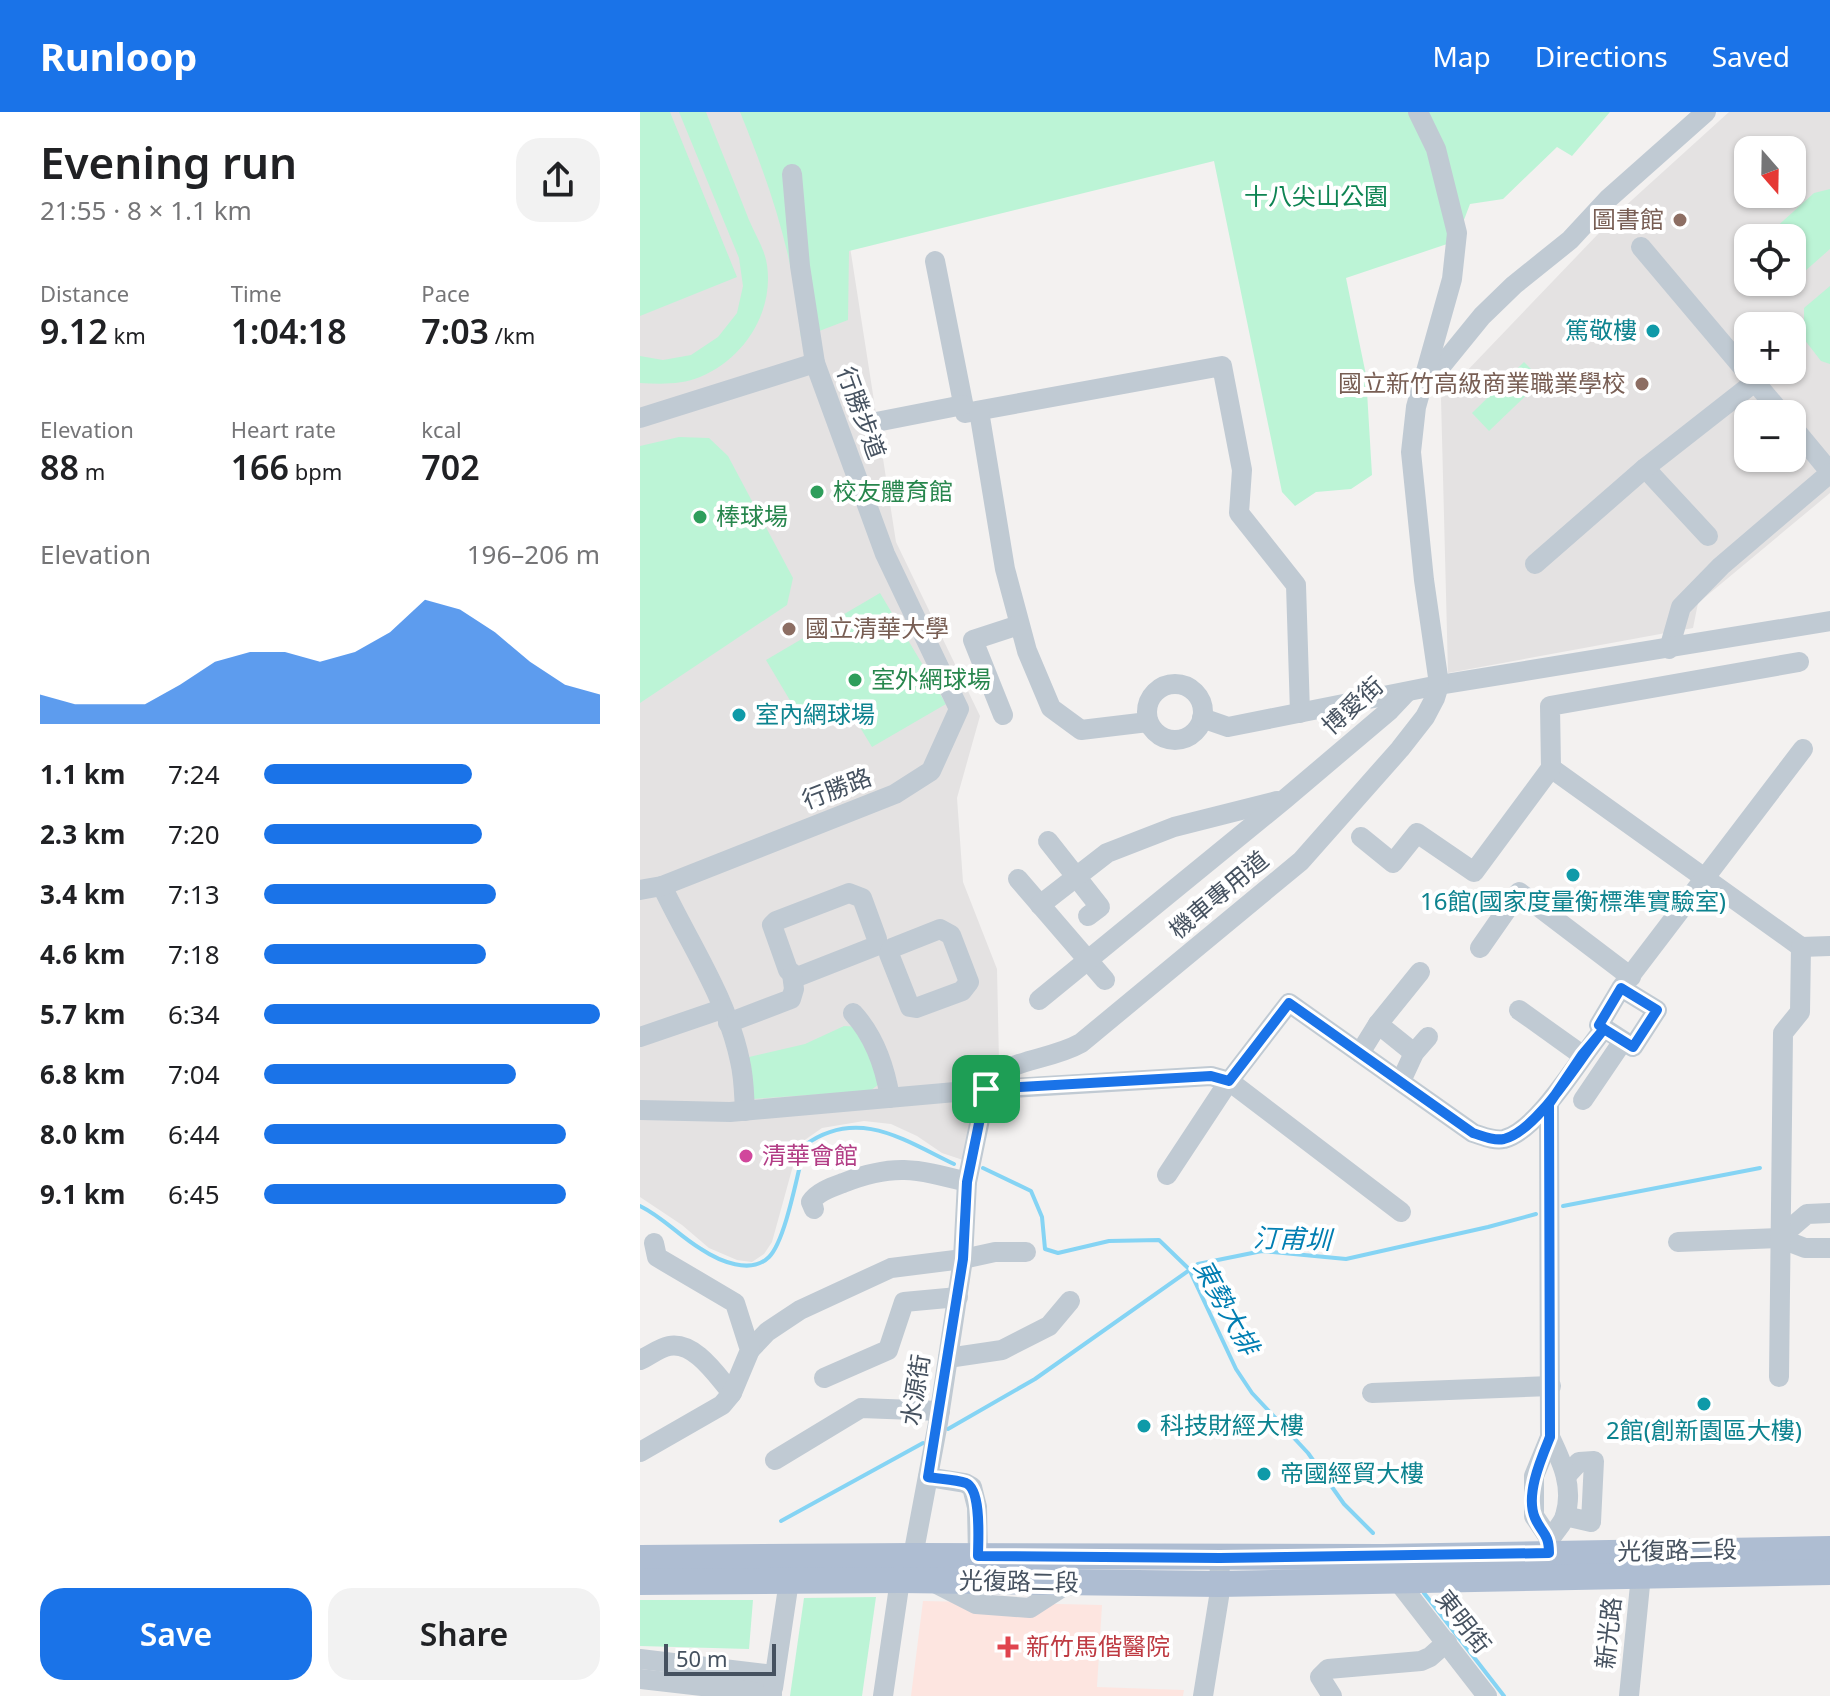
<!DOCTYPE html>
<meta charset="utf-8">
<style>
:root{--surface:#fff;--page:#f2f2f2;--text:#202124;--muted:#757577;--accent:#1a73e8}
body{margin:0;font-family:"Noto Sans","Noto Sans TC",sans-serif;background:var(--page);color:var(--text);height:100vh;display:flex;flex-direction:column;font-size:30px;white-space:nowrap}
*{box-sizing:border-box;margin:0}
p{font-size:26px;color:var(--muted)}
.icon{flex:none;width:44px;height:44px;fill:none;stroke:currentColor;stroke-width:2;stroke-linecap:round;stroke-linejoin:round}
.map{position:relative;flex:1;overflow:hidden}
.details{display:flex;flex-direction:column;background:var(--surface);width:640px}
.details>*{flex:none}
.needle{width:52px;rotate:160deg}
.controls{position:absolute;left:1094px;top:24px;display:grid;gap:16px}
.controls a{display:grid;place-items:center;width:72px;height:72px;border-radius:16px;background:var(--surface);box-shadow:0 2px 6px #0004;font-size:40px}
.scale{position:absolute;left:24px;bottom:20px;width:112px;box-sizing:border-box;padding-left:8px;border:4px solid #465260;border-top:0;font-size:22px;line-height:28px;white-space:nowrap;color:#465260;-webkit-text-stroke:6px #fff;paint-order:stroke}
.pin{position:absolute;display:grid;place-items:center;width:68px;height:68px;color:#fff;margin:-34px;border-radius:16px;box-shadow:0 4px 12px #0006}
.round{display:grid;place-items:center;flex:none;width:84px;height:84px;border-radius:24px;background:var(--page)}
.summary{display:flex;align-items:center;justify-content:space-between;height:136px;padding:0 40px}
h1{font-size:44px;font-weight:600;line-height:60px}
.figures{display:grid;grid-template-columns:repeat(3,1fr);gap:12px;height:136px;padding:8px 40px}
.figures div{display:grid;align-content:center}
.figures b{font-size:34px;font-weight:600}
.figures small{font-size:22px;font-weight:400}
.figures p{font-size:22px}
.chart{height:224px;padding:16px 40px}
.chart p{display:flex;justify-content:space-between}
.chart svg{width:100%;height:144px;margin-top:8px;fill:var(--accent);opacity:.7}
.primary-button{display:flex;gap:16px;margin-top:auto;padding:16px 40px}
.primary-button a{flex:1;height:92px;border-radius:24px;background:var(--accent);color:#fff;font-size:32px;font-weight:600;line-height:92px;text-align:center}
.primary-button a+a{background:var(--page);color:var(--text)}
ul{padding:0 40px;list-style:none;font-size:26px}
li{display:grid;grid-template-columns:128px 96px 1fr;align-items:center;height:60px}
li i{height:20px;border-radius:10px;background:var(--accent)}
header{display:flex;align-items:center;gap:48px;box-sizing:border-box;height:112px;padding:0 40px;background:var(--accent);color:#fff}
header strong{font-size:38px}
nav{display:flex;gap:44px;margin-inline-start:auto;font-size:28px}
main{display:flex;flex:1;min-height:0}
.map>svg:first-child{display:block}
.education{fill:#e4e2e2;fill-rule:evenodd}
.medical{fill:#fde5e0}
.green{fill:#bcf4d6}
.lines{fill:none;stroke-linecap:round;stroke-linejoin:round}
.stream{stroke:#85d4f4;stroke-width:4}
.minor{stroke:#c0cad3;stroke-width:20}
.major{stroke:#aebdd2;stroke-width:26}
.route-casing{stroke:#fff;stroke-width:16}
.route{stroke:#1a73e8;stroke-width:10}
.education-dot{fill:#8d6e63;stroke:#fff;stroke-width:3}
.culture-dot{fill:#0f9aa8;stroke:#fff;stroke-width:3}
.leisure-dot{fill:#2e9e5b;stroke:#fff;stroke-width:3}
.hotel-dot{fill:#d1479c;stroke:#fff;stroke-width:3}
.health-dot{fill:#e0444e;stroke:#fff;stroke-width:3}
.labels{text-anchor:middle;stroke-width:8;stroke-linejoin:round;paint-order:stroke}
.park-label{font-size:24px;fill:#0f8453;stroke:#fff}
.education-label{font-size:24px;fill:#785e54;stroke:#fff;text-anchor:end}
.culture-label{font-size:24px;fill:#0d838f;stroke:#fff;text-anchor:start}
.street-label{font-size:24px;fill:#465260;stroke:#fff}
.leisure-label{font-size:24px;fill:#27864d;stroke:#fff;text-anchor:start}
.hotel-label{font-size:24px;fill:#b23c85;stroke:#fff;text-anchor:start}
.health-label{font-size:24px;fill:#be3a42;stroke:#fff;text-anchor:start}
.water-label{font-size:26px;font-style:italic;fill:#017eb2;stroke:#fff}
</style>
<header>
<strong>Runloop</strong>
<nav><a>Map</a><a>Directions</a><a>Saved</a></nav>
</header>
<main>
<section class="details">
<div class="summary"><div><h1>Evening run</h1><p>21:55 · 8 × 1.1 km</p></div><a class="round"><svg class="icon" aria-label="share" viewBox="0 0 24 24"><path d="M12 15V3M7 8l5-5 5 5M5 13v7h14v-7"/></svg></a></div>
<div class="figures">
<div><p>Distance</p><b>9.12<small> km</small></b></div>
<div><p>Time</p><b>1:04:18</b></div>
<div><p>Pace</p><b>7:03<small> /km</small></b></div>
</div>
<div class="figures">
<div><p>Elevation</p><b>88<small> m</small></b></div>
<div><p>Heart rate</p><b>166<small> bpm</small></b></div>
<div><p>kcal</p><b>702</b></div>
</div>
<div class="chart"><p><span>Elevation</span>196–206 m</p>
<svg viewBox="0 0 160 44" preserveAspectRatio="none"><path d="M0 44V35L10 38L20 38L30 38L40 32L50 25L60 22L70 22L80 25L90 22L100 16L110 6L120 9L130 16L140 25L150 32L160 35V44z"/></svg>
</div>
<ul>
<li><b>1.1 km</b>7:24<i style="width:62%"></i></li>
<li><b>2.3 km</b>7:20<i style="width:65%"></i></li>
<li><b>3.4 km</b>7:13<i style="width:69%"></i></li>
<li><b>4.6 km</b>7:18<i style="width:66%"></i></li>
<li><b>5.7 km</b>6:34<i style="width:100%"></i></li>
<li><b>6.8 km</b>7:04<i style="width:75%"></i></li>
<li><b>8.0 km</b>6:44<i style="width:90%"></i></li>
<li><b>9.1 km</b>6:45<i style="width:90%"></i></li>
</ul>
<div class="primary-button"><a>Save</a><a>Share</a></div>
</section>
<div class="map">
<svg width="1190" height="1584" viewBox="0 0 1190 1584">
<rect width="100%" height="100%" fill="#f3f1f0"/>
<g class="education">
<path d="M0 0H189L256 430 340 604 317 686 323 770 357 857 359 949 348 960 326 1049 302 1041 277 1024 251 1012 224 1009 182 1016 159 1032 132 1130 124 1142 112 1150 97 1148 69 1136 42 1113 0 1085Z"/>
<path d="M1089 0H1190V381L1058 491 1053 516 808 561 801 286 982 97ZM1108 38H1152V82H1108ZM1108 126H1152V170H1108ZM1108 214H1152V258H1108ZM1108 302H1152V346H1108Z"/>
</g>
<path class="medical" d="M283 1489 462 1493 457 1575 544 1578 543 1584H271Z"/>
<g class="green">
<path d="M0 0H30L97 165 0 204Z"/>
<path d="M39 0H66C80 36 95 72 109 108 115 122 125 138 127 153 134 200 104 247 60 265 41 273 20 272 0 271V244L23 248 51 243 78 225 97 201 103 174 99 146Z"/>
<path d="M100 0H970L932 44 917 35 863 87 830 92 816 129 706 166 726 263 732 363 711 377 676 380 655 394 642 380 574 49 209 139 208 208 161 226C155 147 130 73 100 0Z"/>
<path d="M1190 77V137L1147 175H1134L1122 180 1113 170H1152V126H1124L1174 81Z"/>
<path d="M1190 174V252L1181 249 1157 218 1164 208V196Z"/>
<path d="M884 250 902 268 849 319 832 301Z"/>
<path d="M39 325 69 326 88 344 153 466 147 493 0 591V334Z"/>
<path d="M240 481 306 592 232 635 204 589 164 612 126 548Z"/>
<path d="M204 914 221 915 243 969 230 979 112 987 109 945 165 932Z"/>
<path d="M236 1485 222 1584H150L164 1486Z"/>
<path d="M0 1488H113L109 1537 0 1534Z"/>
</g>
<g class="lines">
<g class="stream">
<path d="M343 1056 391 1079 402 1105 405 1137 418 1141 469 1129 519 1128 549 1157 596 1257 612 1281 668 1341 704 1392 733 1421"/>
<path d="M0 1094C23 1105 39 1124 61 1137 79 1149 111 1163 129 1145 146 1128 158 1058 165 1033 218 995 264 1028 314 1052"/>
<path d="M923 1094 1120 1056"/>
<path d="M308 1317 395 1267 558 1152 622 1139 706 1147 848 1115 896 1102"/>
<path d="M141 1409 283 1331"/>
<path d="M784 1481 864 1584"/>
</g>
<g class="minor">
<path d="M1001 135 1142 302"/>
<path d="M295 149 325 301 582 254 602 358 599 401 656 473 660 601"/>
<path d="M785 274 842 204 874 173 930 128 968 87 1066 0"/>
<path d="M339 299 365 457 387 539 411 596 441 618 508 610"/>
<path d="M0 306 175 251"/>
<path d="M226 312 323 293"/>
<path d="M1152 314 1190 360"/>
<path d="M1005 356 1068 424"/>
<path d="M895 452 1005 356 1116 269"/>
<path d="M1029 537 1041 495 1081 454 1190 361"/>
<circle cx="535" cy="600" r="28"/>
<path d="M363 603 333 528 379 513"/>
<path d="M562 606 588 615 799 573 1190 509"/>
<path d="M911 656 1161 835 1190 834"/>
<path d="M721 725 753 751 777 721 834 760 911 656 910 594 1159 550"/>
<path d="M408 729 460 795 448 804"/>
<path d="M378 767 465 868"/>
<path d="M22 774C49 831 87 886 100 949 104 965 104 982 105 999"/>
<path d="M0 778 22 774 255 682 291 659 319 597 245 442 175 251 160 154 152 62"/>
<path d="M209 781 222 786 237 827 236 834 157 865 148 858 132 813 136 809Z"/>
<path d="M400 793 467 741 534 715 637 689"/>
<path d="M300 817 311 823 329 870 322 879 276 896 270 895 249 842 252 836Z"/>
<path d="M840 836 879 780 991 865"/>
<path d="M981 876 1017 898 993 935 959 913 981 876 1163 637"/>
<path d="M399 888 645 687 750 598 767 580"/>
<path d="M879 898 942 943"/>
<path d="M213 901C235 925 245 955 250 986"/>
<path d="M88 911 151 887 154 877 152 862"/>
<path d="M738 912 774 941"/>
<path d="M0 925 82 897"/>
<path d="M720 941 738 912 780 860"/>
<path d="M761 969 774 941 788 925"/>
<path d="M943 988 983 929"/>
<path d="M909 992 910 1325 894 1364V1404L909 1426"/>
<path d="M0 998 90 1000 338 978 571 964 589 969 649 891 833 1021C843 1024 853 1029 864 1027 899 1018 940 945 964 917"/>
<path d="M527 1063 589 969 761 1100"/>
<path d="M174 1097 171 1090C177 1080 192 1075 203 1071 254 1051 276 1057 327 1070"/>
<path d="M1139 1126 1167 1102 1190 1101"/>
<path d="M1038 1130 1139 1126 1165 1136H1190"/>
<path d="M110 1238 127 1220 160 1198 251 1156 323 1147 355 1140H386"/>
<path d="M308 1246 362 1238 409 1214 430 1189"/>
<path d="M0 1248C9 1244 19 1236 29 1234 55 1229 77 1264 92 1281"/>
<path d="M1139 1265 1143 921 1160 900 1161 835"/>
<path d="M184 1266 248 1238 264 1190 318 1185"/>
<path d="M732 1281 911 1274"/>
<path d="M0 1340 82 1293 92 1281 110 1238 95 1191 17 1145 14 1131"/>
<path d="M135 1348 221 1296 300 1299"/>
<path d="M288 1365 325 1371 332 1375 337 1395 338 1444"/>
<path d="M925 1404 951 1410 954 1349 939 1350 928 1362"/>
<path d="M909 1436C909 1421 921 1417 925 1404 934 1375 922 1350 910 1325"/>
<path d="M757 1468 847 1584"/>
<path d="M293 1470 336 1492 390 1496 430 1470"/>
<path d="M0 1547 134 1563"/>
<path d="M0 1567 132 1582"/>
<path d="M133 1576 149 1469"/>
<path d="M243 1584 260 1468 273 1444 298 1311 323 1147 327 1070 348 969C374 946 411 948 441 931L661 749 760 637 785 605 795 586 799 573 798 565 784 468 771 340 776 295 812 167 817 121 796 37 778 0"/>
<path d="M563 1584 579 1485 580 1446"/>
<path d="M692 1584 680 1565 688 1557 781 1549 790 1545 807 1530"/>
<path d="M989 1584 1001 1463"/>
</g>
<g class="major">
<path d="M0 1446 273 1444 743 1445 1190 1437"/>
<path d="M0 1470 260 1468 579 1472 1190 1460"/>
</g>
</g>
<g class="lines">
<g class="route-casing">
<path id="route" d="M346 977 327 1070 323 1147 288 1365C299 1367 315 1367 326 1371 342 1378 338 1429 338 1444L580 1446 909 1441C909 1421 902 1422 895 1406 885 1383 901 1347 910 1325L909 992 942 943 964 917 959 913 981 876 1017 898 993 935 964 917C940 945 899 1018 864 1027 853 1029 843 1024 833 1021L649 891 589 969 571 964 346 977"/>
</g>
<use href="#route" class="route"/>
</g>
<g class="education-dot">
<circle cx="1040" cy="108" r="8"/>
<circle cx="1002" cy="272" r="8"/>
<circle cx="149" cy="517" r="8"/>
</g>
<g class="culture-dot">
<circle cx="1013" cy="219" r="8"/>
<circle cx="99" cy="603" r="8"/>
<circle cx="933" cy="763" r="8"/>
<circle cx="1064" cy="1292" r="8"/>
<circle cx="504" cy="1314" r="8"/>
<circle cx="624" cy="1362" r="8"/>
</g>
<g class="leisure-dot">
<circle cx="177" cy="380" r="8"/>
<circle cx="60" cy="405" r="8"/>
<circle cx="215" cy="568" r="8"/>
</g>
<circle class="hotel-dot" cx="106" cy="1044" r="8"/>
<path class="health-dot" d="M364 1523h8v8h8v8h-8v8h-8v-8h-8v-8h8z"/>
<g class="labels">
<g class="park-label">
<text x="676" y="93">十八尖山公園</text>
</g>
<g class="education-label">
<text x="1024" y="116">圖書館</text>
<text x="986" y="280">國立新竹高級商業職業學校</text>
<text x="165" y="525" text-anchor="start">國立清華大學</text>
</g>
<g class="culture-label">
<text x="997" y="227" text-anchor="end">篤敬樓</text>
<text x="115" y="611">室內網球場</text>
<text x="933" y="798" text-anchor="middle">16館(國家度量衡標準實驗室)</text>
<text x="520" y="1322">科技財經大樓</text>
<text x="1064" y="1327" text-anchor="middle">2館(創新園區大樓)</text>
<text x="640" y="1370">帝國經貿大樓</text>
</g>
<g class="street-label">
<text transform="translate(221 301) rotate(70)" y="8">行勝步道</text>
<text transform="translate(713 594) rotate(-42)" y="8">博愛街</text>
<text transform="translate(197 677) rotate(-21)" y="8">行勝路</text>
<text transform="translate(579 783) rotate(-40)" y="8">機車專用道</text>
<text transform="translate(276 1278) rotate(-81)" y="8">水源街</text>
<text transform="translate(1037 1439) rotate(-1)" y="8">光復路二段</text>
<text transform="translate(379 1470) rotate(1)" y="8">光復路二段</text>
<text transform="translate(823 1510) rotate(52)" y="8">東明街</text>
<text transform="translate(969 1521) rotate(-84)" y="8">新光路</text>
</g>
<g class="leisure-label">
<text x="193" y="388">校友體育館</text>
<text x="76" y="413">棒球場</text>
<text x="231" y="576">室外網球場</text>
</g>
<g class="hotel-label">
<text x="122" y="1052">清華會館</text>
</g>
<g class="health-label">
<text x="386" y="1543">新竹馬偕醫院</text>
</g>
<g class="water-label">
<text transform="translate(652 1127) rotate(2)" y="9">汀甫圳</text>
<text transform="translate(586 1195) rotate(61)" y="9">東勢大排</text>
</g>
</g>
</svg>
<div class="controls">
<a><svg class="needle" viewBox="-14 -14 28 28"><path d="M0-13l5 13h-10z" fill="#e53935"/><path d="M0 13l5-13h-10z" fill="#757577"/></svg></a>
<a><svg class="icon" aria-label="locate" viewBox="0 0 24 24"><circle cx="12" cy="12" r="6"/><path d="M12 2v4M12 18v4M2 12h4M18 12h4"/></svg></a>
<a>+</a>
<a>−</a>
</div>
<div class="scale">50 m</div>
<div class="pin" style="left:346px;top:977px;background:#1e9e55"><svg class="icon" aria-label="arrive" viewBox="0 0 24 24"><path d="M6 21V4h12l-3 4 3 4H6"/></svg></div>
</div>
</main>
